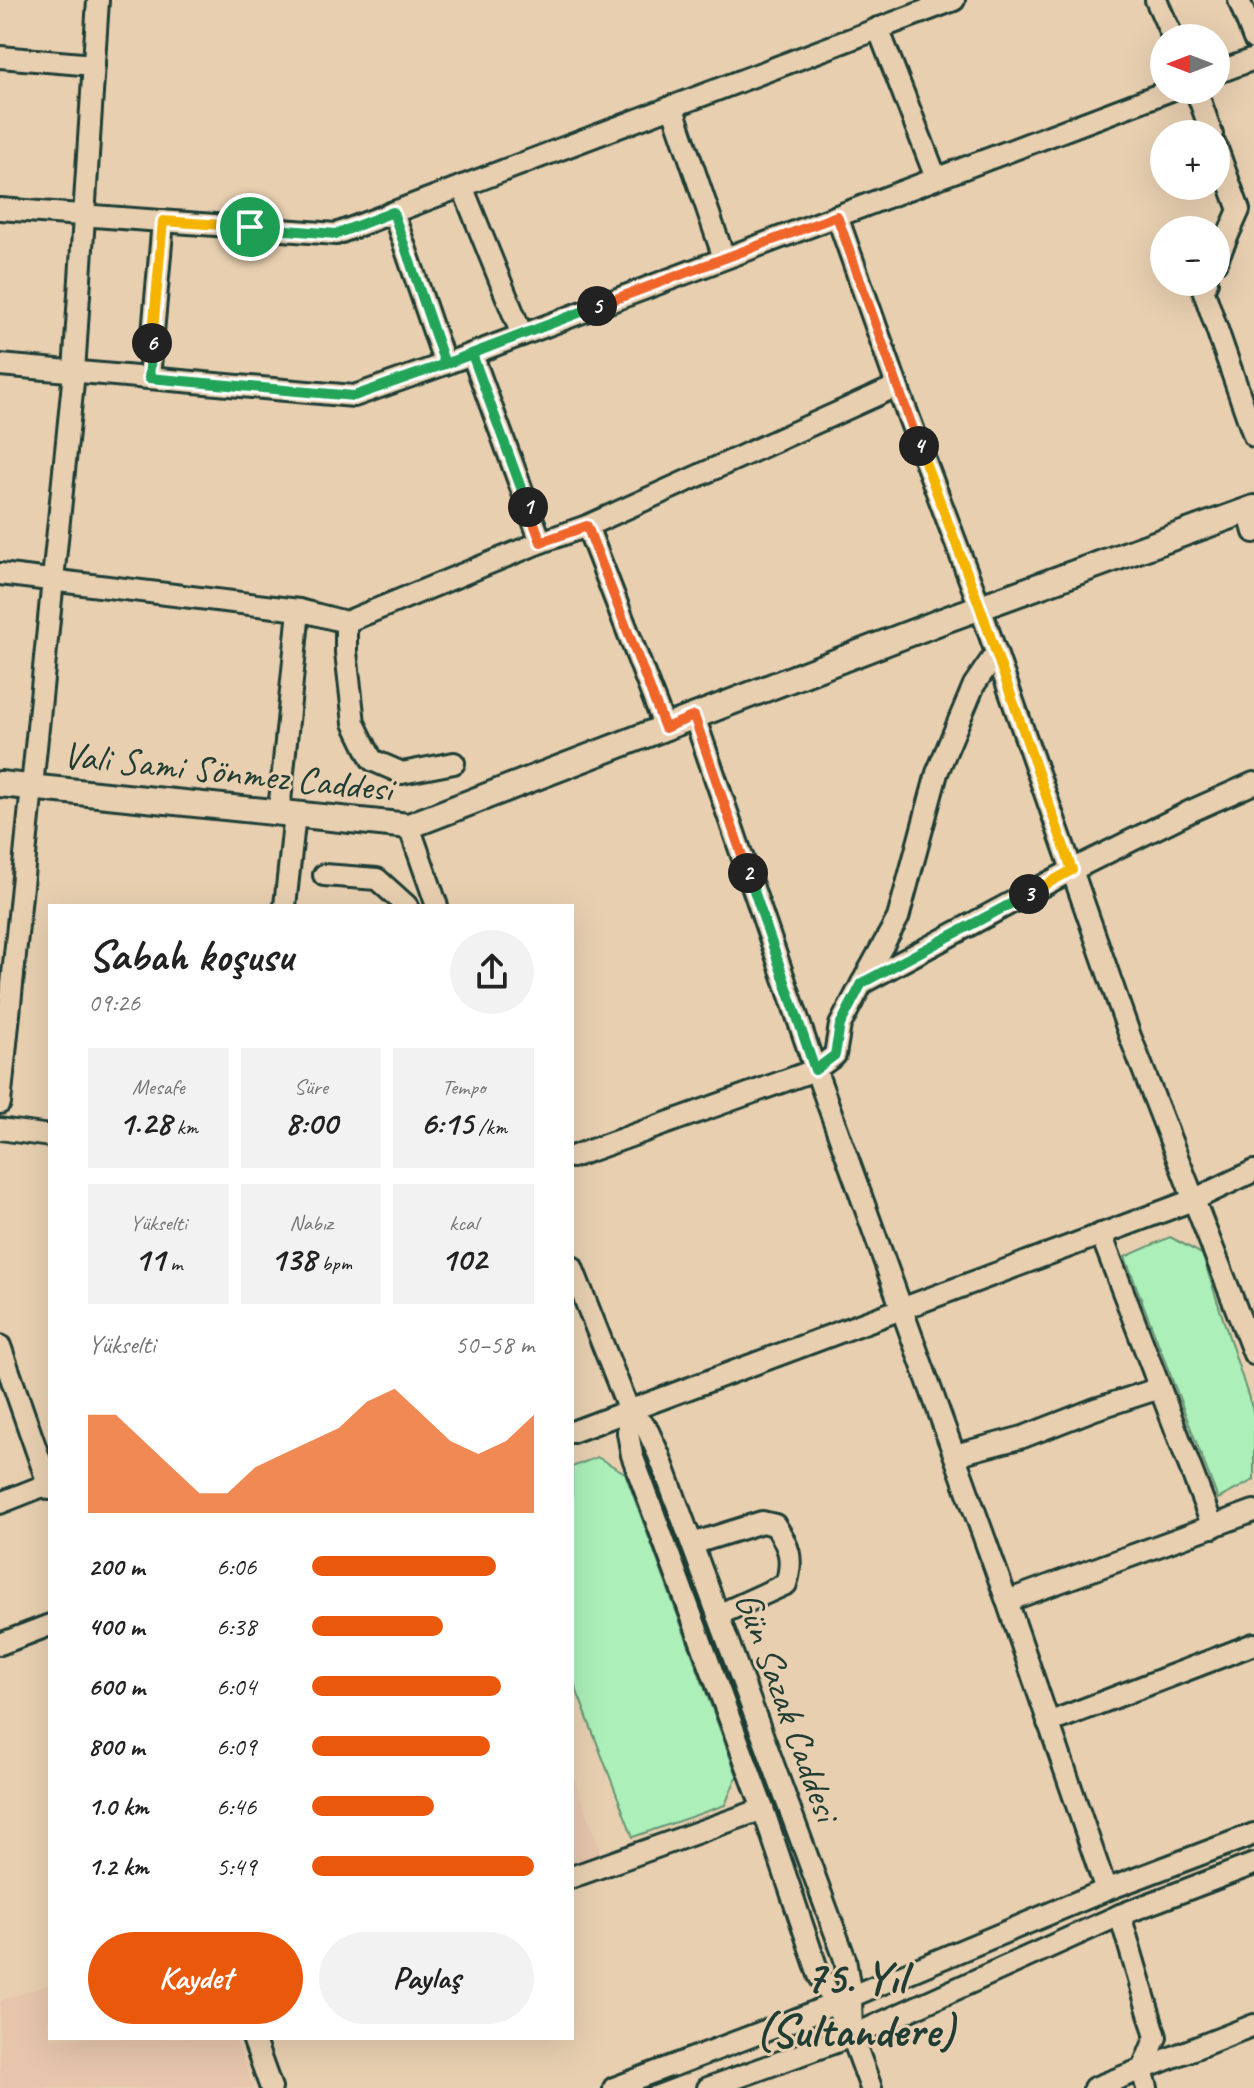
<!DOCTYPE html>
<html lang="tr">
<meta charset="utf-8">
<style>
:root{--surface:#fff;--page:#f2f2f2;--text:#222;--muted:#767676;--accent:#ea580c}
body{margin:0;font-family:Caveat,sans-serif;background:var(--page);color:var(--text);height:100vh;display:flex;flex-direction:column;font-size:30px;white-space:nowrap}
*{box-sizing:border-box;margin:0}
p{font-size:26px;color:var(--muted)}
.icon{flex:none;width:44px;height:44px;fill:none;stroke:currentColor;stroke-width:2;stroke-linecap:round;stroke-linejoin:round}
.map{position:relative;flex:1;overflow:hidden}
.panel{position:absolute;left:48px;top:904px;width:526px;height:1136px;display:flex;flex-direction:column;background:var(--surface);border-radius:0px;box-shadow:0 8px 32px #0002}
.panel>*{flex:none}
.needle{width:52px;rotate:270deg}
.controls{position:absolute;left:1150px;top:24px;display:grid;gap:16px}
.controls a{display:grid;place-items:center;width:80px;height:80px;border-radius:50%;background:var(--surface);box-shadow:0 8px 32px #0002;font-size:40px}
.pin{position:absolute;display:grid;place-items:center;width:68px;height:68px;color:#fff;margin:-34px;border:4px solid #fff;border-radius:50%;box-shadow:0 2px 8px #0007}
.km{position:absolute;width:40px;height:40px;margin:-20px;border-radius:50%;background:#222;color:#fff;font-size:22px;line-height:40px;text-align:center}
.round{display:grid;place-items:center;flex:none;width:84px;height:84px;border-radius:42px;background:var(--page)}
.summary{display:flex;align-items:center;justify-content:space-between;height:136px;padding:0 40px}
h1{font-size:44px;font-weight:700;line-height:60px}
.metrics{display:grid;grid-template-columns:repeat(3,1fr);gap:12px;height:136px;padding:8px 40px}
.metrics div{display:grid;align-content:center;border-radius:0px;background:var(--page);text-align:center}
.metrics b{font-size:34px;font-weight:700}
.metrics small{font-size:22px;font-weight:400}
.metrics p{font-size:22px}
.chart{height:224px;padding:16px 40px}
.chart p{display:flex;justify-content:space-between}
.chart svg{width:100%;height:144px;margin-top:8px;fill:var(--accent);opacity:.7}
.primary-button{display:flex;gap:16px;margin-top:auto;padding:16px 40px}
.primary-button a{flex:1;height:92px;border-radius:48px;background:var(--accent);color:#fff;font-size:32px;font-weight:700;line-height:92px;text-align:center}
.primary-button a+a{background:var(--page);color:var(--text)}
ul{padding:0 40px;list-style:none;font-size:26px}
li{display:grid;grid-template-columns:128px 96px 1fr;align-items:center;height:60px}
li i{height:20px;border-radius:10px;background:var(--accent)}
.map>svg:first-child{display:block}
.built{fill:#e6c5ac}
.green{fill:#acefb8;stroke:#669676;stroke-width:2}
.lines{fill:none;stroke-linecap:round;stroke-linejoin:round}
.minor-casing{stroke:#1f3d34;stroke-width:26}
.major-casing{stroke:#1f3d34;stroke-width:30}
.minor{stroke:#e8cfb0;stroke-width:20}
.major{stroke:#e8cfb0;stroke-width:24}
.tram{stroke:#1f3d34;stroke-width:2}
.split-1-casing{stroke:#fff;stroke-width:16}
.split-2-casing{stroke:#fff;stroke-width:16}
.split-3-casing{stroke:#fff;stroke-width:16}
.split-4-casing{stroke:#fff;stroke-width:16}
.split-5-casing{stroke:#fff;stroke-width:16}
.split-6-casing{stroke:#fff;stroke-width:16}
.split-7-casing{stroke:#fff;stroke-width:16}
.split-1{stroke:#22a559;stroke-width:10}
.split-2{stroke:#f0652b;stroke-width:10}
.split-3{stroke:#22a559;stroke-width:10}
.split-4{stroke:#f5b400;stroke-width:10}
.split-5{stroke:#f0652b;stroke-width:10}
.split-6{stroke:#22a559;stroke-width:10}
.split-7{stroke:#f5b400;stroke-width:10}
.labels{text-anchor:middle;stroke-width:6;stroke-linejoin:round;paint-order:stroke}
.street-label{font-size:38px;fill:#1f3d34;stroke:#e8cfb0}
.district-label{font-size:46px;font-weight:bold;fill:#1f3d34;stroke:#e8cfb0}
</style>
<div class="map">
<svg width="1254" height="2088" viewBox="0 0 1254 2088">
<rect width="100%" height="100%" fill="#e8cfb0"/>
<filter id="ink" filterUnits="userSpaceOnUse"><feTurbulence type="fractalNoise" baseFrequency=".0125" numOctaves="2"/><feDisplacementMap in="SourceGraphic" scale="16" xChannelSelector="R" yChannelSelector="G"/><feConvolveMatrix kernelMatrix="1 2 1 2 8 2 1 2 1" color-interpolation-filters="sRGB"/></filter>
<g filter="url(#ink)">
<g class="built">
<path d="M572 1773 600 1850 595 1861 572 1869Z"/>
<path d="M50 1984V2038H235L254 2088H0V2001Z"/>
</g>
<g class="green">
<path d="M1170 1237 1202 1254 1254 1414V1480L1218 1499 1125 1257Z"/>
<path d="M597 1457 625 1473 737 1776 725 1805 633 1837 572 1678V1467Z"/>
</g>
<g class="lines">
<g class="minor-casing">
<g id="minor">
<path d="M1156 0 1173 38"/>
<path d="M1239 0 1254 39"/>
<path d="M878 28 936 178"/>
<path d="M0 57 94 65"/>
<path d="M1216 73 1254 59"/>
<path d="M1196 90 1212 134"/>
<path d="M672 106 724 258"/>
<path d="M1216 146 1239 210 1216 262"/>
<path d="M462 186 522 335"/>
<path d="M0 209 336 234 954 0"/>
<path d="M393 212 445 364"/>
<path d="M837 216 897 386 980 607 1130 1036 1254 1354"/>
<path d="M1207 282 1203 289 1254 436"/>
<path d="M472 354 541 542"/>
<path d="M0 365 354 396 445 364 1171 90"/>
<path d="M149 378 163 221"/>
<path d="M1248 510 1254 532"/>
<path d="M587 526 665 728"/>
<path d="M0 574 299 610 346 622 541 542 587 526 897 386"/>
<path d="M346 622V652L354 723 372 760 402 773 454 763"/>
<path d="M694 716 812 1060 1007 1601 1106 1890"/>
<path d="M279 812 299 610"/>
<path d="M409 826 437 906"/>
<path d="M324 875 377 879 407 906"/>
<path d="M285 906 295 814"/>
<path d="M862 983 898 918 937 773 974 685 996 653"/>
<path d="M0 1103 74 372 98 0"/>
<path d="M0 1129 50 1136"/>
<path d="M572 1157 815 1070 835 1055 840 1025 862 983 1072 870 1191 811 1254 783"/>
<path d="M1101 1234 1213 1527"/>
<path d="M572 1267 629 1411 647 1429 659 1455 845 1959 851 1997 852 2036"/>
<path d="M0 1346 50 1489"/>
<path d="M629 1411 628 1433 632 1455 763 1809 819 1975 852 2036 871 2088"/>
<path d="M572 1432 1193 1200 1254 1171"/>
<path d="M955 1455 1023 1437 1095 1409 1160 1388"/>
<path d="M0 1503 48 1484"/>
<path d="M692 1544 762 1522 775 1525C789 1546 794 1559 786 1584L718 1615"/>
<path d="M1007 1601 1254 1511"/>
<path d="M0 1644 50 1625"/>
<path d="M1048 1723 1254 1644"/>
<path d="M572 1877 763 1809"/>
<path d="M1120 1915 1156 2037 1142 2070 1147 2088"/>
<path d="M253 2038 271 2088"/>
<path d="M614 2088 802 2017 1106 1890 1254 1834"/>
<path d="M708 2088 852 2036 1120 1915 1254 1864"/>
<path d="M1094 2088 1254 2025"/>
</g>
</g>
<g class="major-casing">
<path id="major" d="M0 784 409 826 942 621 1254 508"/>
</g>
<use href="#minor" class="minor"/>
<use href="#major" class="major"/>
<path class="tram" d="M642 2088 674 2076"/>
</g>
</g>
<g class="lines" filter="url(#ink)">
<g class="split-1-casing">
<path id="split-1" d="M250 227 336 234 393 212 445 364 472 354 528 507"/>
</g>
<g class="split-2-casing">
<path id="split-2" d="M528 507 541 542 587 526 665 728 694 716 748 873"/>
</g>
<g class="split-3-casing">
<path id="split-3" d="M748 873 815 1070 835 1055 840 1025 862 983 1029 894"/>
</g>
<g class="split-4-casing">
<path id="split-4" d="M919 446 980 607 1072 870 1029 894"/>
</g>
<g class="split-5-casing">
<path id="split-5" d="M597 306 837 216 919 446"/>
</g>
<g class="split-6-casing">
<path id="split-6" d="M152 343 149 378 354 396 445 364 597 306"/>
</g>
<g class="split-7-casing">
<path id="split-7" d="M152 343 163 221 250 227"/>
</g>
<use href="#split-1" class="split-1"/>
<use href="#split-2" class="split-2"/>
<use href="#split-3" class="split-3"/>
<use href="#split-4" class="split-4"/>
<use href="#split-5" class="split-5"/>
<use href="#split-6" class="split-6"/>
<use href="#split-7" class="split-7"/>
</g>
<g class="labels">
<g class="street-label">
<text transform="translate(228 771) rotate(6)" y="13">Vali Sami Sönmez Caddesi</text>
<text transform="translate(788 1706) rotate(70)" y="13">Gün Sazak Caddesi</text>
</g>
<g class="district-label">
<text x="855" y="1993">75. Yıl<tspan x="855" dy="53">(Sultandere)</tspan></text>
</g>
</g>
</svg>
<div class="controls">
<a><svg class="needle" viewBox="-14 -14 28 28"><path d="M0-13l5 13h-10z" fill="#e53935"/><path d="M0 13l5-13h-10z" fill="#767676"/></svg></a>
<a>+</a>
<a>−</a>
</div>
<div class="pin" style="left:250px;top:227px;background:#1e9e55"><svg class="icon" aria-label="arrive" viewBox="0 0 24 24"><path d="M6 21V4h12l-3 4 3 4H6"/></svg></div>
<b class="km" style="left:528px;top:507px">1</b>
<b class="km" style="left:748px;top:873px">2</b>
<b class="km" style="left:1029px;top:894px">3</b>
<b class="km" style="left:919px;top:446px">4</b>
<b class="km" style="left:597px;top:306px">5</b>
<b class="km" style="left:152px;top:343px">6</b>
<section class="panel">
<div class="summary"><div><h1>Sabah koşusu</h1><p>09:26</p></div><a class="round"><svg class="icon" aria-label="share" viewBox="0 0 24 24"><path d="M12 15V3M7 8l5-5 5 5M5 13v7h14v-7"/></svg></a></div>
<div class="metrics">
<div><p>Mesafe</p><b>1.28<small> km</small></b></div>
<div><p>Süre</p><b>8:00</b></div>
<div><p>Tempo</p><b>6:15<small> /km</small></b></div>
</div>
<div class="metrics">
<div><p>Yükselti</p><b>11<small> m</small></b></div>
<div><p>Nabız</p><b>138<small> bpm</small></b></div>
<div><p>kcal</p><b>102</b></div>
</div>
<div class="chart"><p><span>Yükselti</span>50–58 m</p>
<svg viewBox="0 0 160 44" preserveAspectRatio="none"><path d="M0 44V14L10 14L20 22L30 30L40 38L50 38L60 30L70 26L80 22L90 18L100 10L110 6L120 14L130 22L140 26L150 22L160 14V44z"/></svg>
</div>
<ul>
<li><b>200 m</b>6:06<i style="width:83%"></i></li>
<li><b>400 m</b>6:38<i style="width:59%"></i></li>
<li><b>600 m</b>6:04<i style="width:85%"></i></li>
<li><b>800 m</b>6:09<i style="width:80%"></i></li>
<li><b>1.0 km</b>6:46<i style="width:55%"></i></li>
<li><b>1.2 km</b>5:49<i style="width:100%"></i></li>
</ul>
<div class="primary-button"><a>Kaydet</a><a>Paylaş</a></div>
</section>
</div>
